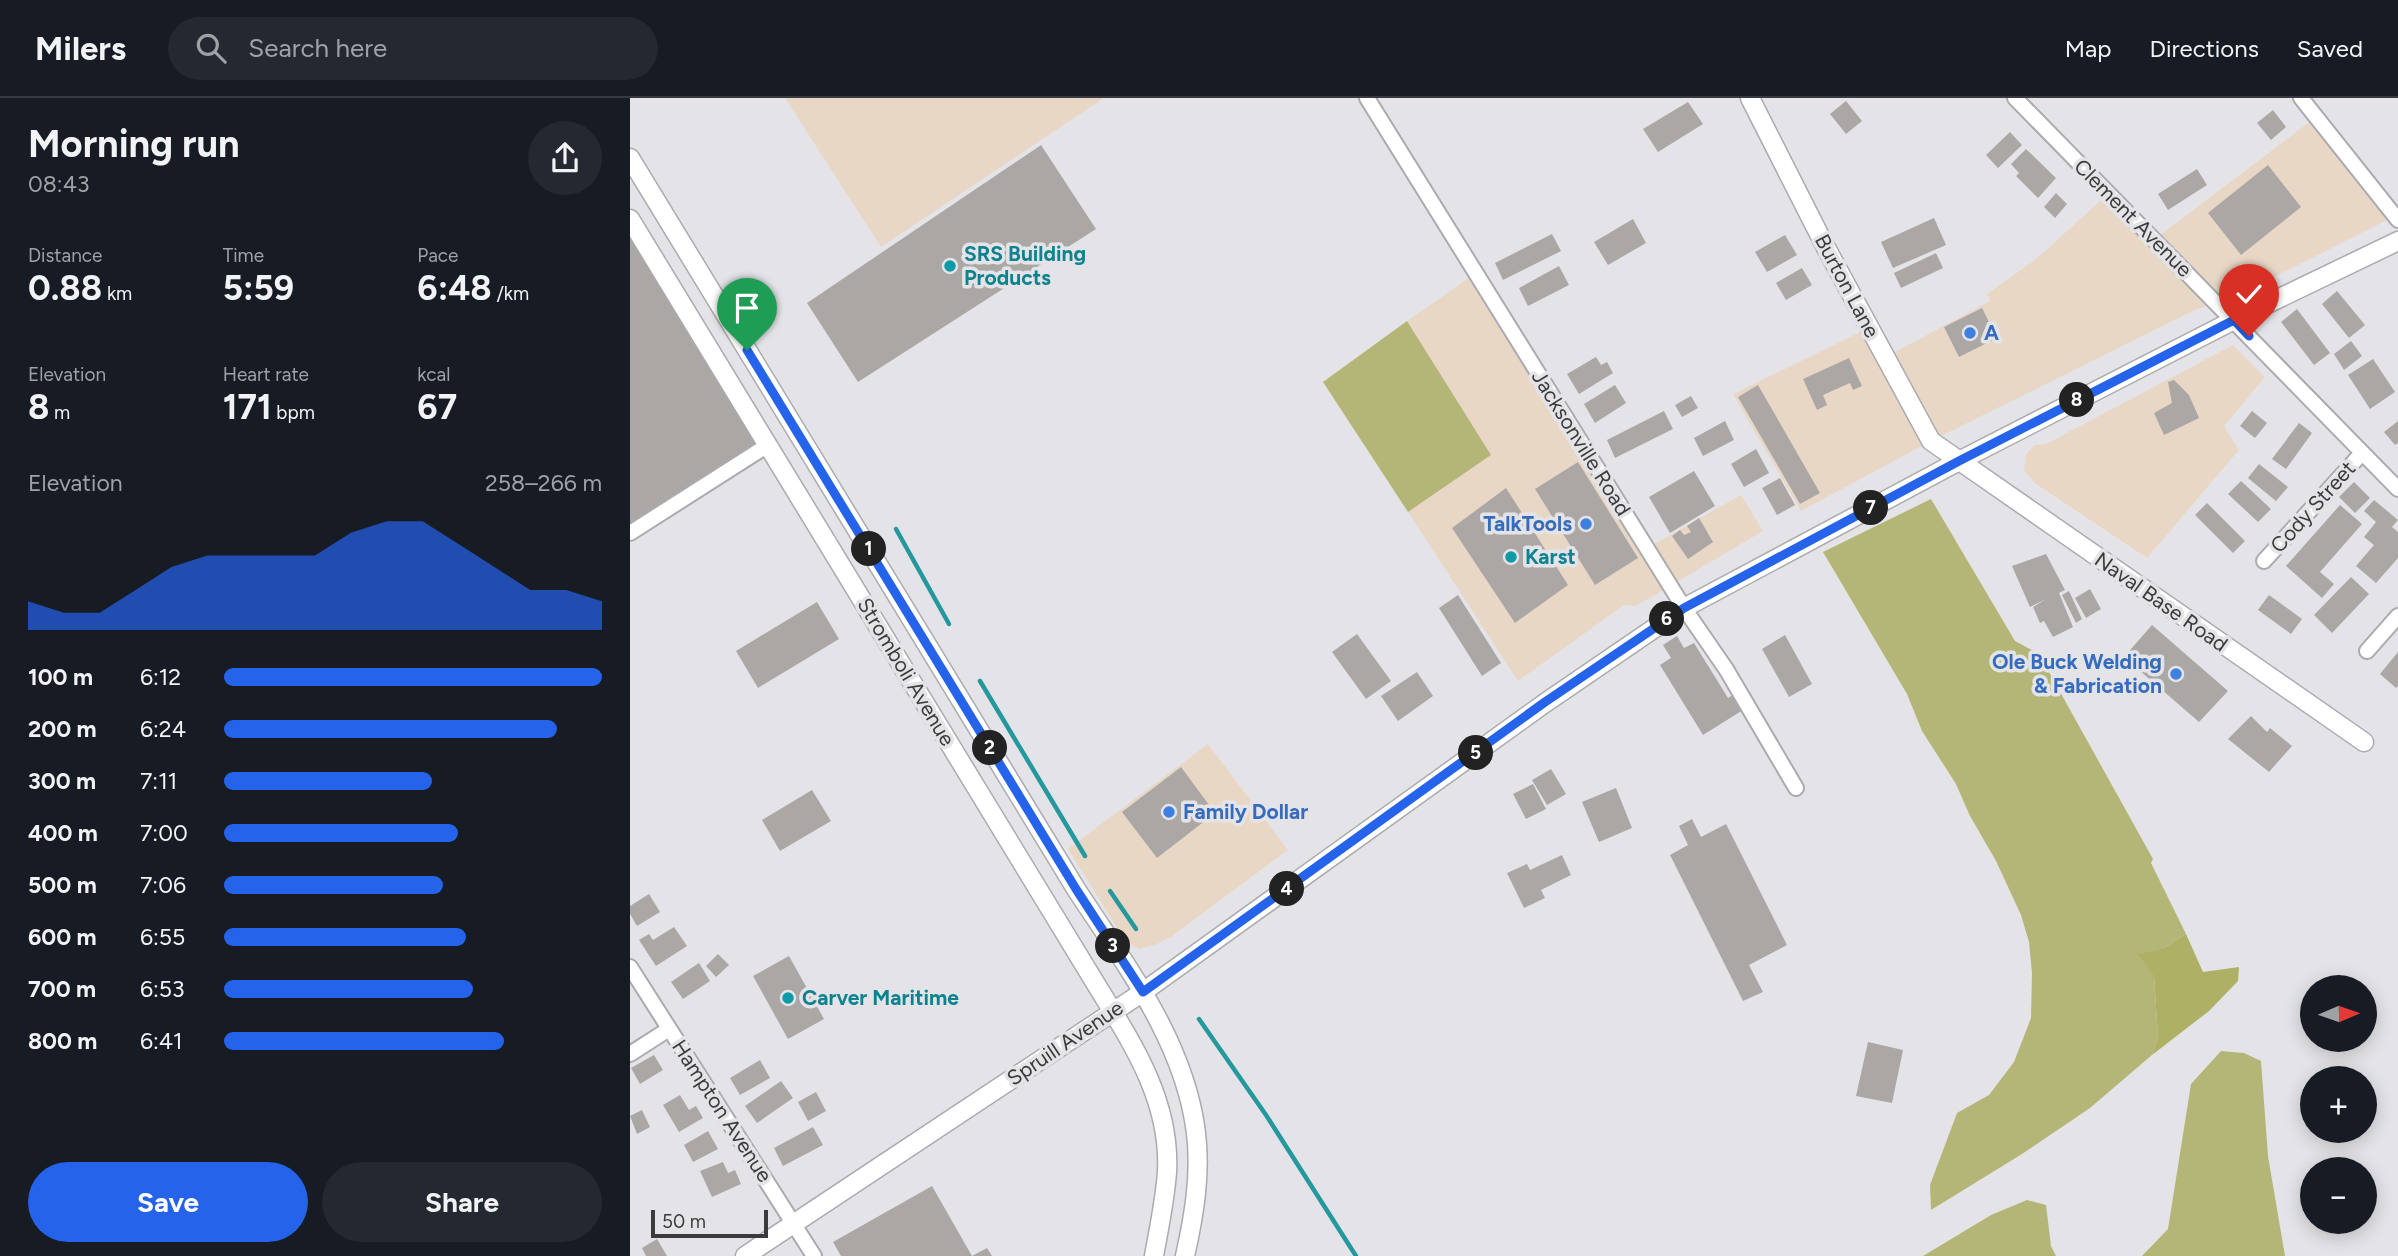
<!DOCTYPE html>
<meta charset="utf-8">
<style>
:root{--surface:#171b24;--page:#242831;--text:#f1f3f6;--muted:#9ea1a6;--line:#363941;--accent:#2563eb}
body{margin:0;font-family:Figtree,sans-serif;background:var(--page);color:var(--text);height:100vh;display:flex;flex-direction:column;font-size:26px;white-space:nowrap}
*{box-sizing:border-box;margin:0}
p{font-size:23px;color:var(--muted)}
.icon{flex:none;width:38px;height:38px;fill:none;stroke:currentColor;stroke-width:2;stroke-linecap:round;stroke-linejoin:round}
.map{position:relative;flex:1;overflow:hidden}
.details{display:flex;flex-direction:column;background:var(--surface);width:630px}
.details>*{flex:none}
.needle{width:46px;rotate:88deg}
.tools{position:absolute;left:1670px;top:877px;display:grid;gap:14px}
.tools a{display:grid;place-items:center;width:77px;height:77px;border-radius:50%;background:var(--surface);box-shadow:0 4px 18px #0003;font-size:35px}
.scale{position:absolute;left:21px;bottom:18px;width:117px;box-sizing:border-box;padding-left:7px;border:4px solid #3b3b3d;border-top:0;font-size:19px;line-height:24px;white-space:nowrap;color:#3b3b3d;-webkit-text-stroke:5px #e4e4e8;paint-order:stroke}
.pin{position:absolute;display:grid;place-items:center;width:60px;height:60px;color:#fff;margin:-72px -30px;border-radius:50% 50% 50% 0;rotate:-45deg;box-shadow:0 0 7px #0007}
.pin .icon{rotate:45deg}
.km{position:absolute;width:35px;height:35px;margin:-18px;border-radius:50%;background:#222;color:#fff;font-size:19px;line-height:35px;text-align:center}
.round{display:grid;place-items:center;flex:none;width:74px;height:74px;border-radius:37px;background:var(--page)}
.summary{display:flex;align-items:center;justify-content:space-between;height:119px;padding:0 28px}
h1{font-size:38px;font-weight:700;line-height:52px}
.figures{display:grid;grid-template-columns:repeat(3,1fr);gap:10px;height:119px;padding:7px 28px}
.figures div{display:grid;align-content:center}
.figures b{font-size:35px;font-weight:700}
.figures small{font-size:19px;font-weight:400}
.figures p{font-size:19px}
.chart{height:196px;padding:14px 28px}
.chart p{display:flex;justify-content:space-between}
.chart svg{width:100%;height:126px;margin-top:7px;fill:var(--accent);opacity:.7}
.button{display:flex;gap:14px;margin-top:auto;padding:14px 28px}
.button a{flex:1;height:80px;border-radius:42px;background:var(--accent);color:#fff;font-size:28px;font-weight:700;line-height:80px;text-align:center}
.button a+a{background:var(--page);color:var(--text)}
ul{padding:0 28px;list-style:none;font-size:23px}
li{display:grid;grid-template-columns:112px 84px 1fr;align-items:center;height:52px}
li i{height:18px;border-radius:9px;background:var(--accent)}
header{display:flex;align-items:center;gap:42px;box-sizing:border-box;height:98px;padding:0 35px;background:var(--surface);border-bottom:2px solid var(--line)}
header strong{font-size:33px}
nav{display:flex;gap:38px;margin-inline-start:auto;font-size:24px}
.search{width:490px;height:63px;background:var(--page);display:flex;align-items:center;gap:18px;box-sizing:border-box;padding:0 24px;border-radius:38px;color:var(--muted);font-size:26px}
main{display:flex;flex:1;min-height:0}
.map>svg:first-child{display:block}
.commercial{fill:#e9d7c6}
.green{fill:#b4b677}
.forest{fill:#aeb066}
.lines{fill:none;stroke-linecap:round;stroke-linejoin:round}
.stream{stroke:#25989e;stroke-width:4.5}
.building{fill:#aba7a5}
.minor-casing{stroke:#ababaf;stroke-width:18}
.tertiary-casing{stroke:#ababaf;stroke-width:21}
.minor{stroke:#fff;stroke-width:14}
.tertiary{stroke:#fff;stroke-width:18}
.route-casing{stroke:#fff;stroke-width:14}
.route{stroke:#2563eb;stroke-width:9}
.culture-dot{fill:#0f9aa8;stroke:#e4e4e8;stroke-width:2.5}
.shop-dot{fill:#3f7fe0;stroke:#e4e4e8;stroke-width:2.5}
.labels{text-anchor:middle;stroke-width:7;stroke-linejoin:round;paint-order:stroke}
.street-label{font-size:21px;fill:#3b3b3d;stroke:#e4e4e8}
.culture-label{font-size:21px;font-weight:bold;fill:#0d838f;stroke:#e4e4e8;text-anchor:start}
.shop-label{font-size:21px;font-weight:bold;fill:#366cbe;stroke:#e4e4e8;text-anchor:start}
</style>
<header>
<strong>Milers</strong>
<div class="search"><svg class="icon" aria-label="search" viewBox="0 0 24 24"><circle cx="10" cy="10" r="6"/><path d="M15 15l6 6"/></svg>Search here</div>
<nav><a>Map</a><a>Directions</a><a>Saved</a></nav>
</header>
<main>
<section class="details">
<div class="summary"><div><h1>Morning run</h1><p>08:43</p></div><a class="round"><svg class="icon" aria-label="share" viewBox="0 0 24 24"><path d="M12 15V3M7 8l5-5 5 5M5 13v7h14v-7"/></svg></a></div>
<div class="figures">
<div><p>Distance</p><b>0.88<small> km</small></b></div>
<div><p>Time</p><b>5:59</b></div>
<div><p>Pace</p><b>6:48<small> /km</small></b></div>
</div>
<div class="figures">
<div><p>Elevation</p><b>8<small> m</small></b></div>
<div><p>Heart rate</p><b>171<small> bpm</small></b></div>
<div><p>kcal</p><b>67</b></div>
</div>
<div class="chart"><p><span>Elevation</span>258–266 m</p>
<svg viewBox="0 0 160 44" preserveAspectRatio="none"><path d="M0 44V34L10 38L20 38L30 30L40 22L50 18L60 18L70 18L80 18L90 10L100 6L110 6L120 14L130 22L140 30L150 30L160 34V44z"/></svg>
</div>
<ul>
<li><b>100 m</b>6:12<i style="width:100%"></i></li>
<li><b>200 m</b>6:24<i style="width:88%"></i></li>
<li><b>300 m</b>7:11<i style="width:55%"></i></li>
<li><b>400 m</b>7:00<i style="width:62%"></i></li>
<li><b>500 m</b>7:06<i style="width:58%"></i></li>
<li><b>600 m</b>6:55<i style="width:64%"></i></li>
<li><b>700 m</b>6:53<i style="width:66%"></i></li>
<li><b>800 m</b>6:41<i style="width:74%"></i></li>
</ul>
<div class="button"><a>Save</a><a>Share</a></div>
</section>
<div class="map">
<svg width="1768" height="1158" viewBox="0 0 1768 1158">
<rect width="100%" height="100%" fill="#e4e4e8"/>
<g class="commercial">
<path d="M155 0H474L251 149Z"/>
<path d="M1686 19 1765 118 1610 196 1565 212 1301 343 1171 413 1103 296 1239 230 1256 259 1360 203 1357 196 1405 162 1479 95 1525 141Z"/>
<path d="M846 175 1017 450 1111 397 1133 433 1006 508 994 507 888 583 778 414 861 357 777 223Z"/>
<path d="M1603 247 1635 279 1594 328 1609 352 1517 460 1406 386 1394 373 1396 357 1404 347 1416 346Z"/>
<path d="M578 646 658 752 542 838 527 846 509 851 496 844 438 751Z"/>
</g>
<g class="green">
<path d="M777 223 861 357 778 414 693 284Z"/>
<path d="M1301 401 1385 543 1409 556 1523 761 1521 765 1556 836 1532 851 1524 878 1528 940 1522 957 1460 1010 1392 1056 1301 1112 1300 1087 1327 1015 1359 997 1384 964 1401 920 1402 875 1399 844 1391 817 1366 763 1340 718 1326 686 1292 633 1277 596 1193 454Z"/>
<path d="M1591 953 1614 955 1631 963 1638 1058 1655 1158H1512L1538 1131 1561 986Z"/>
<path d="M1397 1102 1416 1107 1421 1148 1426 1158H1293L1361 1117Z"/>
</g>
<path class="forest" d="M1556 836 1573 874 1609 869 1608 883 1579 913 1522 957 1528 940 1524 878 1508 856 1532 851Z"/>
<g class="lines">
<g class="stream">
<path d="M266 431 319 526"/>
<path d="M350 583 455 758"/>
<path d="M480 793 506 831"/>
<path d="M569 921 636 1017 726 1158"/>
</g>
</g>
<g class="building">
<path d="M1216 3 1232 23 1216 36 1200 16Z"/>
<path d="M1058 4 1073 26 1028 54 1013 31Z"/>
<path d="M1643 12 1656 29 1641 42 1627 25Z"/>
<path d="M1380 34 1392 47 1368 70 1356 57Z"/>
<path d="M411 47 466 131 228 284 177 205Z"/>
<path d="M1396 51 1426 80 1408 100 1386 78 1389 75 1381 66Z"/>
<path d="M1638 67 1671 109 1611 157 1578 115Z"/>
<path d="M1567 71 1577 87 1538 112 1528 96Z"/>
<path d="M1426 95 1437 106 1425 120 1414 109Z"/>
<path d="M1304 120 1316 147 1263 170 1251 144Z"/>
<path d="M1003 121 1016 145 978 167 964 144Z"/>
<path d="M0 135 133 350 5 432 0 425Z"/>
<path d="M922 136 931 153 873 182 865 165Z"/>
<path d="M1155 137 1167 157 1137 174 1125 154Z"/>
<path d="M1306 155 1313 170 1271 190 1264 175Z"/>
<path d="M929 168 939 187 898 208 889 190Z"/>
<path d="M1172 170 1182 187 1156 202 1146 185Z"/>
<path d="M1707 193 1735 227 1719 240 1692 206Z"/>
<path d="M1352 210 1367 240 1329 259 1314 229Z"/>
<path d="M1667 211 1700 255 1684 267 1651 224Z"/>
<path d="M1721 243 1732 258 1714 272 1704 256Z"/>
<path d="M966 259 971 267 977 264 983 275 949 296 937 276Z"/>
<path d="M1219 260 1232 288 1223 292 1220 285 1193 297 1197 307 1187 312 1173 281Z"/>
<path d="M1743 261 1765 294 1740 311 1718 277Z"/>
<path d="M1544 282 1559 297 1569 320 1534 337 1524 315 1542 305 1538 284Z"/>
<path d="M985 287 996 305 965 325 954 306Z"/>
<path d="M1128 287 1190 395 1170 406 1108 299Z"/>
<path d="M1061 298 1068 310 1052 319 1045 307Z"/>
<path d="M1034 313 1043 331 985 360 977 342Z"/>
<path d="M1622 313 1637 325 1625 340 1610 328Z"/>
<path d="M1095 323 1104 342 1073 358 1064 340Z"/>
<path d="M1768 323V345L1765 347 1754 334Z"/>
<path d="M1669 325 1682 335 1656 371 1642 361Z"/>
<path d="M1126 351 1139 375 1114 389 1101 366Z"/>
<path d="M948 364 1008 460 965 487 905 391Z"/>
<path d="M1629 366 1658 389 1646 403 1618 380Z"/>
<path d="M1064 373 1085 408 1040 435 1019 399Z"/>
<path d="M1150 380 1165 407 1147 417 1132 390Z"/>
<path d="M1611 383 1641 411 1628 424 1598 396Z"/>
<path d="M1724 384 1740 400 1725 415 1709 399Z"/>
<path d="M876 390 938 487 885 525 822 430Z"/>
<path d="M1744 402 1768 422 1762 429 1768 434V460L1746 485 1726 468 1744 447 1734 439 1746 424 1734 413Z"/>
<path d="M1577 405 1615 443 1603 455 1565 417Z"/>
<path d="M1710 407 1732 426 1690 474 1704 486 1692 500 1656 468Z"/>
<path d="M1069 420 1083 444 1058 461 1042 438 1050 432 1054 437 1061 434 1057 428Z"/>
<path d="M1416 456 1435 492 1429 495 1443 529 1423 539 1414 523 1410 525 1403 509 1416 501 1400 509 1382 468Z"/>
<path d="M1721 479 1739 496 1702 535 1684 517Z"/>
<path d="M1460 491 1471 511 1456 520 1445 500Z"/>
<path d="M1439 493 1452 521 1446 525 1432 497Z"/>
<path d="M828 497 871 565 852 578 809 510Z"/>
<path d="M1639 497 1672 521 1661 536 1628 512Z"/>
<path d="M187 504 209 541 128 590 106 553Z"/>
<path d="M1522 527 1598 593 1569 624 1494 559Z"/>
<path d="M727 536 761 583 736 601 702 554Z"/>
<path d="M1155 537 1182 586 1159 599 1132 551Z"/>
<path d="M1047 538 1054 550 1064 545 1098 600 1104 596 1113 612 1073 637 1030 567 1041 560 1033 547Z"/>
<path d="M1768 554V588L1766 590 1750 576Z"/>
<path d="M787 574 803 598 768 623 751 598Z"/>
<path d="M1621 618 1637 634 1640 630 1662 648 1639 674 1598 641Z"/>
<path d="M551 669 585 715 527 760 492 714Z"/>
<path d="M921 671 936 696 917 707 902 682Z"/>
<path d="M903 686 916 711 896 721 883 696Z"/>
<path d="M986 690 1002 730 969 744 952 704Z"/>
<path d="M182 692 201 723 150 753 132 722Z"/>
<path d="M1062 721 1071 739 1096 726 1157 847 1119 867 1133 894 1113 903 1040 757 1058 747 1049 728Z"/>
<path d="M932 757 941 777 911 792 915 800 894 810 877 775 897 766 900 772Z"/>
<path d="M19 796 30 814 7 828 0 816V808Z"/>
<path d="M44 829 57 848 26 868 9 842 19 836 23 842Z"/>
<path d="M88 856 99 867 86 879 76 868Z"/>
<path d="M159 858 194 921 158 941 123 878Z"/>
<path d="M69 865 80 883 53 901 41 884Z"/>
<path d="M1238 944 1273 952 1262 1005 1226 998Z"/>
<path d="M24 957 33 972 10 986 1 970Z"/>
<path d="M130 962 140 980 110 997 100 980Z"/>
<path d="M151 983 163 1000 127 1025 115 1008Z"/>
<path d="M186 994 196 1013 178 1023 168 1004Z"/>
<path d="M50 997 59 1012 66 1008 73 1020 49 1034 33 1007Z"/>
<path d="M12 1012 20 1029 7 1036 0 1018Z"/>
<path d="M183 1029 193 1047 153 1068 144 1050Z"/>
<path d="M78 1033 88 1051 63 1064 54 1047Z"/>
<path d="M93 1064 98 1075 105 1072 111 1086 82 1099 70 1073Z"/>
<path d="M302 1088 342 1158 357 1150 362 1158H211L203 1144Z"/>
<path d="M27 1141 37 1158H16L12 1150Z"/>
</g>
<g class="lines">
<g class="minor-casing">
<g id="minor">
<path d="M737 0 1054 510 1096 571 1166 690"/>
<path d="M1385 0 1768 391"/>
<path d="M1671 0 1768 122"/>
<path d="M0 435 138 347"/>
<path d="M1634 463 1731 356"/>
<path d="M1737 553 1768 518"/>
<path d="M0 869 184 1158"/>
<path d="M0 956 39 931"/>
</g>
</g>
<g class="tertiary-casing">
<g id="tertiary">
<path d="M1120 0 1194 146 1301 343 1734 644"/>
<path d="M0 60 446 791C495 866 555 944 566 1035 571 1077 564 1118 555 1158"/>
<path d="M0 121 461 878C498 939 541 999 537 1074 535 1102 529 1130 524 1158"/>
<path d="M115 1158 513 894 915 605 1054 510 1329 363 1604 222 1768 143"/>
</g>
</g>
<use href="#minor" class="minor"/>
<use href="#tertiary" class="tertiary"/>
</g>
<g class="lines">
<g class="route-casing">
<path id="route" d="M117 252 446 791 513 894 915 604 1054 510 1329 363 1604 222 1619 238"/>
</g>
<use href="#route" class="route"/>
</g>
<g class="culture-dot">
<circle cx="320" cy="168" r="7"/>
<circle cx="881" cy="459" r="7"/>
<circle cx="158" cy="900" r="7"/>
</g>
<g class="shop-dot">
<circle cx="1340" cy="235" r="7"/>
<circle cx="956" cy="426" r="7"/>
<circle cx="1546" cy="576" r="7"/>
<circle cx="539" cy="714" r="7"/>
</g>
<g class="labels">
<g class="street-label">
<text transform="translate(1503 120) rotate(45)" y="7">Clement Avenue</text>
<text transform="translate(1217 188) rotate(62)" y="7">Burton Lane</text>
<text transform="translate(951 345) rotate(58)" y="7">Jacksonville Road</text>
<text transform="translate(1683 409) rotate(-48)" y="7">Cody Street</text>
<text transform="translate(1531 504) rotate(35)" y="7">Naval Base Road</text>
<text transform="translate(276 574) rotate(59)" y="7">Stromboli Avenue</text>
<text transform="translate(435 945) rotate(-34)" y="7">Spruill Avenue</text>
<text transform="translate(92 1013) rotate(57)" y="7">Hampton Avenue</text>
</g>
<g class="culture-label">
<text x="334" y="163">SRS Building<tspan x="334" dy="24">Products</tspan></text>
<text x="895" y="466">Karst</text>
<text x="172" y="907">Carver Maritime</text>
</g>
<g class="shop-label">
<text x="1354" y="242">A</text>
<text x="942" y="433" text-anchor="end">TalkTools</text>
<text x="1532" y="571" text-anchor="end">Ole Buck Welding<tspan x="1532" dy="24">&amp; Fabrication</tspan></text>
<text x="553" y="721">Family Dollar</text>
</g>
</g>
</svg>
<div class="tools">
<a><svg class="needle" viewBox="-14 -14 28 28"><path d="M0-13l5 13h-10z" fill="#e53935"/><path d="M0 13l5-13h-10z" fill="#9ea1a6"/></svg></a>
<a>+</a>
<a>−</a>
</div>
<div class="scale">50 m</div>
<div class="pin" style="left:117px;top:252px;background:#1e9e55"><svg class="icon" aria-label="arrive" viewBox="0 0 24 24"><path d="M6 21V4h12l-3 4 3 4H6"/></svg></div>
<div class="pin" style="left:1619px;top:238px;background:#d93025"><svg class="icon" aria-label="check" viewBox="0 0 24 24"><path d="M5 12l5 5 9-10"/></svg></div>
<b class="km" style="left:239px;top:451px">1</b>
<b class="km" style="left:360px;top:650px">2</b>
<b class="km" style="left:483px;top:848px">3</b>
<b class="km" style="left:657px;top:791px">4</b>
<b class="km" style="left:846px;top:655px">5</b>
<b class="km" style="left:1037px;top:521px">6</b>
<b class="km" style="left:1241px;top:410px">7</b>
<b class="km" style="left:1447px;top:302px">8</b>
</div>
</main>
